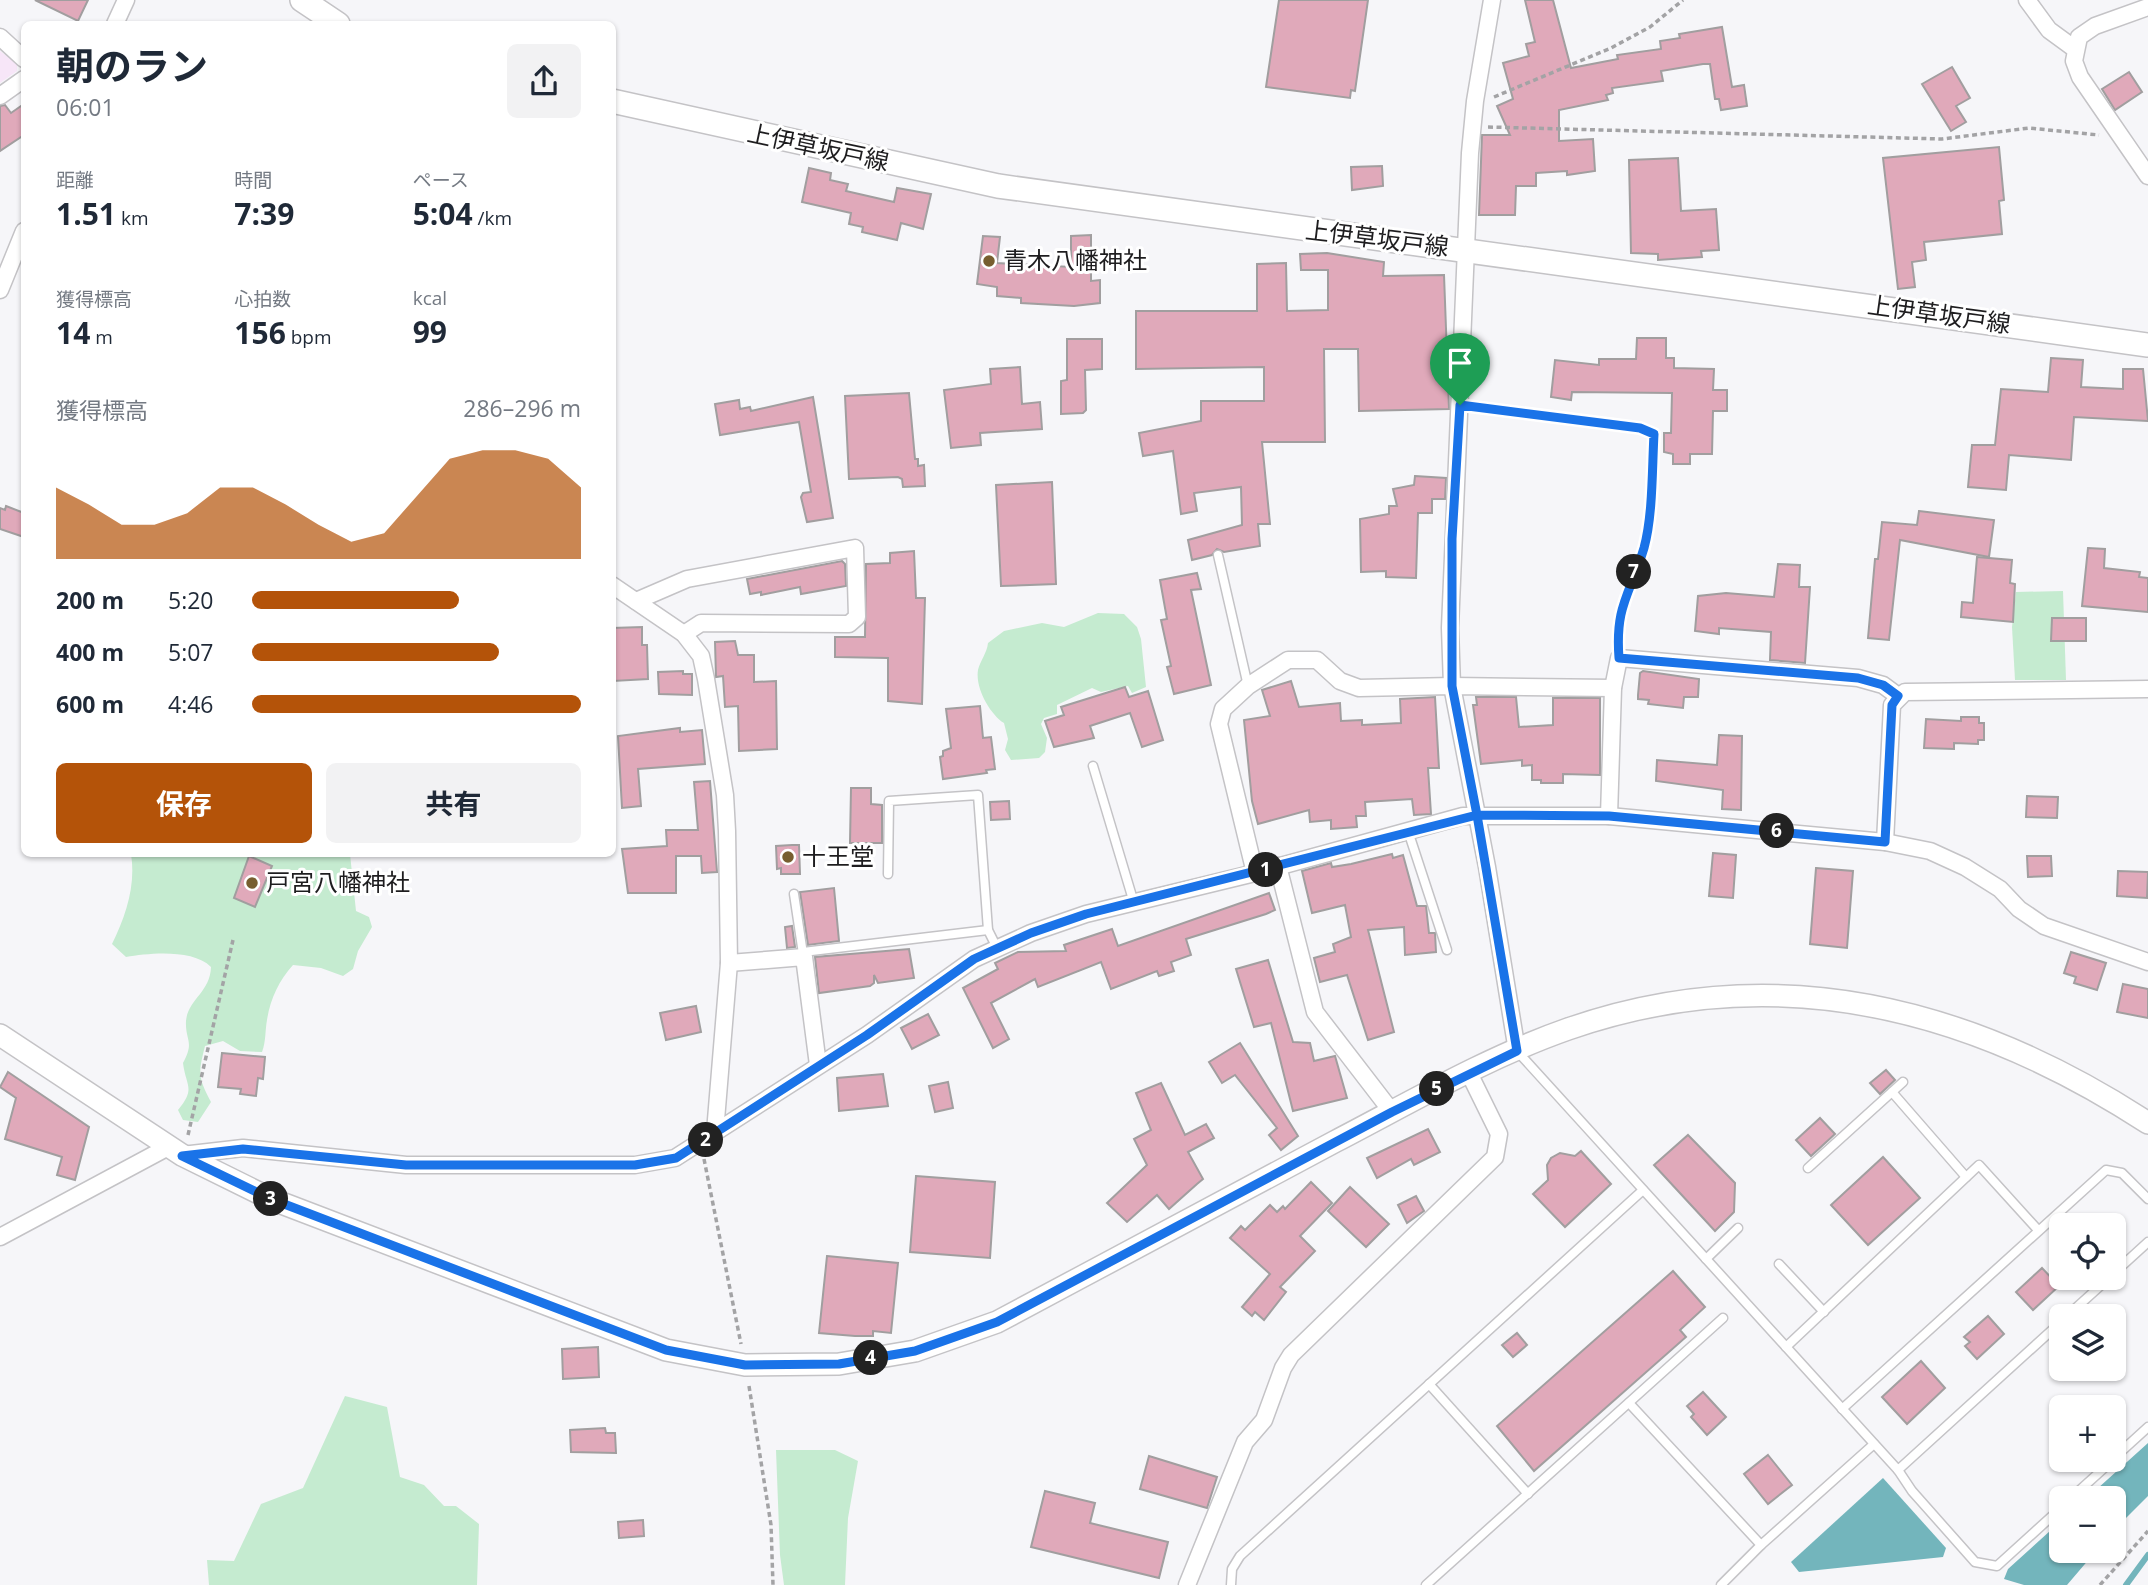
<!DOCTYPE html>
<html lang="ja">
<meta charset="utf-8">
<style>
:root{--surface:#fff;--page:#f2f2f3;--text:#1f2937;--muted:#747a83;--accent:#b45309}
body{margin:0;font-family:"Open Sans","Noto Sans JP",sans-serif;background:var(--page);color:var(--text);height:100vh;display:flex;flex-direction:column;font-size:26px;white-space:nowrap}
*{box-sizing:border-box;margin:0}
p{font-size:23px;color:var(--muted)}
.icon{flex:none;width:38px;height:38px;fill:none;stroke:currentColor;stroke-width:2;stroke-linecap:round;stroke-linejoin:round}
.map{position:relative;flex:1;overflow:hidden}
.side{position:absolute;left:21px;top:21px;width:595px;height:836px;display:flex;flex-direction:column;background:var(--surface);border-radius:10px;box-shadow:0 2px 5px #0004}
.side>*{flex:none}
.tools{position:absolute;left:2049px;top:1213px;display:grid;gap:14px}
.tools a{display:grid;place-items:center;width:77px;height:77px;border-radius:10px;background:var(--surface);box-shadow:0 2px 5px #0004;font-size:35px}
.pin{position:absolute;display:grid;place-items:center;width:60px;height:60px;color:#fff;margin:-72px -30px;border-radius:50% 50% 50% 0;rotate:-45deg;box-shadow:0 0 7px #0007}
.pin .icon{rotate:45deg}
.km{position:absolute;width:35px;height:35px;margin:-18px;border-radius:50%;background:#222;color:#fff;font-size:19px;line-height:35px;text-align:center}
.round{display:grid;place-items:center;flex:none;width:74px;height:74px;border-radius:10px;background:var(--page)}
.overview{display:flex;align-items:center;justify-content:space-between;height:119px;padding:0 35px}
h1{font-size:38px;font-weight:700;line-height:52px}
.metrics{display:grid;grid-template-columns:repeat(3,1fr);gap:10px;height:119px;padding:7px 35px}
.metrics div{display:grid;align-content:center}
.metrics b{font-size:30px;font-weight:700}
.metrics small{font-size:19px;font-weight:400}
.metrics p{font-size:19px}
.chart{height:196px;padding:14px 35px}
.chart p{display:flex;justify-content:space-between}
.chart svg{width:100%;height:126px;margin-top:7px;fill:var(--accent);opacity:.7}
.primary-button{display:flex;gap:14px;margin-top:auto;padding:14px 35px}
.primary-button a{flex:1;height:80px;border-radius:10px;background:var(--accent);color:#fff;font-size:28px;font-weight:700;line-height:80px;text-align:center}
.primary-button a+a{background:var(--page);color:var(--text)}
ul{padding:0 35px;list-style:none;font-size:23px}
li{display:grid;grid-template-columns:112px 84px 1fr;align-items:center;height:52px}
li i{height:18px;border-radius:9px;background:var(--accent)}
.map>svg:first-child{display:block}
.industrial{fill:#f7e6f8}
.green{fill:#c5ebd0}
.water{fill:#73b5bc}
.lines{fill:none;stroke-linecap:round;stroke-linejoin:round}
.stream{stroke:#73b5bc;stroke-width:6}
.building{fill:#e0a9ba;stroke:#a19e9f;stroke-width:2}
.service-casing{stroke:#c4c3c6;stroke-width:11}
.minor-casing{stroke:#c4c3c6;stroke-width:19}
.tertiary-casing{stroke:#c4c3c6;stroke-width:24}
.secondary-casing{stroke:#c4c3c6;stroke-width:26}
.path{stroke:#a3a3a5;stroke-width:3.5;stroke-dasharray:5 3.5;stroke-linecap:butt}
.service{stroke:#fff;stroke-width:8}
.minor{stroke:#fff;stroke-width:16}
.tertiary{stroke:#fff;stroke-width:21}
.secondary{stroke:#fff;stroke-width:23}
.route-casing{stroke:#fff;stroke-width:14}
.route{stroke:#1a73e8;stroke-width:9}
.poi-dot{fill:#775e2f;stroke:#fff;stroke-width:2.5}
.labels{text-anchor:middle;stroke-width:6;stroke-linejoin:round;paint-order:stroke}
.street-label{font-size:24px;fill:#1e1d1f;stroke:#fff}
.poi-label{font-size:24px;fill:#1e1d1f;stroke:#fff;text-anchor:start}
</style>
<div class="map">
<svg width="2148" height="1585" viewBox="0 0 2148 1585">
<rect width="100%" height="100%" fill="#f6f6f9"/>
<path class="industrial" d="M0 51 17 64V71L0 83Z"/>
<g class="green">
<path d="M2063 591 2066 680H2015L2012 627 2016 592Z"/>
<path d="M1098 613 1124 614 1137 627 1141 639 1146 687 1132 693 1128 686 1101 692 1092 688 1057 705V714L1044 718 1041 724 1047 738 1045 752 1039 758 1011 760 1005 750 1008 739 1004 723C990 714 975 688 978 670 980 661 987 653 988 643L1004 631 1042 623 1064 627Z"/>
<path d="M131 854H350L356 911 369 917 372 927 358 951 353 969 343 976 321 968 293 965C279 980 270 1000 267 1020 265 1031 266 1041 262 1052L240 1051 223 1041 205 1046C198 1074 198 1077 211 1102L198 1122 183 1120 178 1110C196 1088 186 1087 183 1063 195 1041 185 1041 186 1021 188 999 210 993 211 967 193 949 150 953 126 957L112 944C126 916 136 885 131 854Z"/>
<path d="M345 1396 387 1407 400 1477 424 1485 444 1506H456L479 1524 477 1585H209L207 1560 234 1561 261 1504 303 1488Z"/>
<path d="M776 1450H835L858 1461 848 1518 845 1585H784L780 1555Z"/>
</g>
<g class="water">
<path d="M2148 1443V1496L2114 1530V1498H2087Z"/>
<path d="M1883 1478 1946 1548 1943 1557 1799 1572 1791 1562Z"/>
<path d="M2061 1521 2062 1550 2096 1551 2067 1585H2024L2004 1579 2008 1569Z"/>
</g>
<g class="lines">
<path class="stream" d="M2126 1585 2148 1555"/>
</g>
<g class="building">
<path d="M35 0H88L78 21Z"/>
<path d="M1279 0H1368L1355 91 1351 90 1350 98 1266 87Z"/>
<path d="M1525 0H1553L1571 68 1618 59 1617 55 1661 49 1660 41 1680 38 1679 34 1722 27 1732 87 1744 85 1747 106 1721 110 1719 99H1715L1710 64H1703L1661 71 1663 81 1612 88 1613 93 1606 95 1608 100 1559 110V141L1593 139 1595 171 1567 175V171L1536 173V186H1516L1515 215H1479L1482 135H1510L1497 106 1513 99 1503 63 1529 56 1526 44 1535 42Z"/>
<path d="M1952 67 1970 98 1956 106 1966 122 1951 131 1922 84Z"/>
<path d="M2129 72 2142 92 2115 110 2102 89Z"/>
<path d="M24 104V135L0 151V106L5 105 11 113Z"/>
<path d="M1999 147 2004 200 1999 201 2002 234 1924 242 1926 260 1912 262 1915 287 1898 289 1883 158Z"/>
<path d="M1678 158 1681 211 1716 209 1719 250 1701 251 1702 257 1658 260V254L1631 253 1629 160Z"/>
<path d="M1382 166 1383 186 1352 190 1351 167Z"/>
<path d="M809 168 831 173 830 180 848 184 846 191 894 202 897 188 931 194 923 229 901 223 897 240 862 232 863 227 849 224 851 213 802 202Z"/>
<path d="M1091 235V281L1100 280V303L1074 306 1021 303V298L997 296V287L977 284 983 236 1000 237 997 263 1071 267V236Z"/>
<path d="M1327 253 1384 262 1383 276 1444 275 1449 409 1359 411 1358 349H1324L1325 442H1262L1270 524H1258L1260 546 1224 552 1217 549 1212 555 1192 560 1188 540 1242 525 1241 487 1194 493 1197 511 1181 514 1173 451 1143 456 1139 433 1201 421V401H1264V367L1136 369V311H1257V264L1286 263 1287 311 1328 310V270H1301L1300 254Z"/>
<path d="M1637 338H1666V358H1674V368L1714 369 1713 390H1727V411H1713L1712 454H1690V464H1673V454L1664 452V433H1671L1672 393 1572 392 1571 400 1551 397 1555 360 1599 365V359H1636Z"/>
<path d="M1067 339H1102V369L1085 370 1086 410 1083 413 1061 414V381L1067 380Z"/>
<path d="M2051 358 2083 360 2081 387 2123 389V369H2143L2148 421 2074 417 2071 460 2009 455 2006 490 1968 487 1972 445H1995L2001 389 2048 392Z"/>
<path d="M1020 367 1022 404 1040 402 1042 429 980 433 981 445 951 448 944 390 991 384 990 369Z"/>
<path d="M909 393 915 459H918V466L924 465 925 486 903 487 902 479 898 477 849 479 845 396Z"/>
<path d="M813 397 833 518 807 522 801 497 803 493 811 492 799 422 720 435 715 404 739 400 740 409 750 407 751 411Z"/>
<path d="M1415 476 1446 478 1445 499H1432V513H1418L1416 578 1386 577V571L1361 572 1360 519 1389 514V506H1397L1393 489 1414 485Z"/>
<path d="M1052 482 1056 584 1001 586 996 485Z"/>
<path d="M6 506 24 513V537L0 529V508L5 510Z"/>
<path d="M1919 511 1994 520 1989 557 1900 540 1889 640 1868 638 1875 559H1878L1882 522 1917 525Z"/>
<path d="M2088 548 2105 549 2104 568 2140 572 2139 577 2148 578V612L2082 606Z"/>
<path d="M914 551 916 598H925L922 704 888 701V658L835 657V637H865L866 564 890 563V553Z"/>
<path d="M1977 557 2012 560 2010 583 2015 584 2013 622 1961 617 1962 602 1973 603Z"/>
<path d="M842 561 845 564 846 586 801 594 800 587 761 595V592L750 594 747 579Z"/>
<path d="M1778 564 1800 565 1799 587H1810L1805 663 1770 660 1771 632 1719 628V634L1695 631 1698 596 1726 593 1774 597Z"/>
<path d="M1197 573 1201 589 1191 590 1211 685 1174 694 1167 667 1171 666 1161 620 1167 619 1160 580Z"/>
<path d="M2052 618H2086V641H2051Z"/>
<path d="M642 627V645H647L648 679 613 681 612 628Z"/>
<path d="M735 641 738 655H754V682L776 681 777 749 739 751 738 706 725 707 723 676 716 677 715 642Z"/>
<path d="M683 671V674H692V695L659 694 658 672Z"/>
<path d="M1643 671 1699 679 1698 697H1684L1683 708 1648 704 1649 700 1638 699V695L1640 673Z"/>
<path d="M1291 681 1299 707 1340 703 1341 721 1362 720V725L1401 723 1400 699 1435 697 1439 768H1428L1431 814 1414 815 1412 799 1365 802 1366 816H1356L1357 827 1331 829V820L1310 822 1309 810 1258 824 1252 801 1244 720 1270 716 1262 690Z"/>
<path d="M1125 687 1129 697 1148 691 1163 740 1142 747 1130 713 1090 726 1094 738 1054 747 1045 721 1064 715 1061 707Z"/>
<path d="M1476 697H1516L1519 727 1553 725V698H1600V775L1563 774V783H1541V780H1532V765L1522 766V760L1481 764 1473 705H1477Z"/>
<path d="M980 706 983 738 991 737 995 769 986 770 987 773 943 779 940 757 943 756V751L951 748 946 709Z"/>
<path d="M1961 717H1979V723H1984V740H1978V744L1954 743V749L1924 748 1926 719 1961 721Z"/>
<path d="M680 728V732L702 730 705 764 638 769 641 806 622 808 618 736Z"/>
<path d="M1719 735 1742 736 1741 810 1722 809 1723 790 1656 781 1657 760 1717 765Z"/>
<path d="M710 781 717 872 702 873 701 856H676V893H628L622 849 667 846 666 830H698L694 782Z"/>
<path d="M851 788H871V804L882 805V843H850Z"/>
<path d="M2027 796 2058 797 2057 818 2026 817Z"/>
<path d="M1009 801 1010 819 991 820 990 802Z"/>
<path d="M792 845H799L800 874H781V868L777 869 776 846Z"/>
<path d="M1713 853 1736 855 1733 898 1709 896Z"/>
<path d="M1392 854 1393 858 1403 855 1417 906H1426L1429 933H1435L1436 952 1405 955 1404 927 1368 930 1394 1032 1368 1040 1347 975 1320 982 1314 958 1335 952 1333 944 1351 937 1345 905 1312 913 1302 871 1331 863 1332 867 1351 864Z"/>
<path d="M249 856 272 866 255 907 234 898Z"/>
<path d="M2027 856H2051L2052 876 2028 877Z"/>
<path d="M1816 868 1853 871 1847 948 1810 944Z"/>
<path d="M2118 871 2148 872 2147 898 2117 896Z"/>
<path d="M834 888 839 941 808 945 800 892Z"/>
<path d="M1269 893 1275 910 1266 914 1186 939 1191 955 1171 962 1174 971 1159 976 1157 971 1111 989 1101 962 1038 987 1035 979 991 1003 1009 1039 993 1048 963 988 998 969 995 963 1018 952 1066 951 1064 945 1112 929 1118 946Z"/>
<path d="M792 926 795 947 787 948 785 927Z"/>
<path d="M909 949 914 978 878 983 874 975V983L870 986 819 993 815 957Z"/>
<path d="M2071 952 2106 963 2097 990 2074 983 2076 977 2064 973Z"/>
<path d="M1268 960 1293 1042 1310 1043 1314 1061 1335 1056 1347 1098 1293 1111 1271 1023 1254 1027 1236 969Z"/>
<path d="M2123 984 2148 989V1018L2117 1012Z"/>
<path d="M696 1006 701 1032 666 1040 660 1013Z"/>
<path d="M928 1014 939 1035 912 1049 901 1028Z"/>
<path d="M1240 1043 1298 1136 1281 1150 1269 1135 1277 1128 1235 1075 1222 1083 1209 1062Z"/>
<path d="M222 1053 265 1057 263 1079 258 1078 256 1096 240 1094 241 1089 218 1087Z"/>
<path d="M1886 1070 1895 1080 1880 1094 1870 1083Z"/>
<path d="M8 1072 89 1127 75 1180 57 1175 62 1157 5 1139 16 1098 0 1087Z"/>
<path d="M883 1074 888 1106 839 1111 837 1078Z"/>
<path d="M948 1082 953 1108 935 1112 929 1086Z"/>
<path d="M1161 1083 1185 1135 1206 1124 1214 1138 1188 1152 1203 1179 1197 1184 1169 1209 1157 1195 1127 1222 1107 1203 1147 1165 1134 1139 1151 1130 1136 1093Z"/>
<path d="M1820 1118 1835 1134 1811 1156 1796 1140Z"/>
<path d="M1428 1129 1440 1152 1414 1165 1411 1159 1377 1178 1367 1158Z"/>
<path d="M1688 1135 1735 1183 1734 1212 1715 1231 1654 1165Z"/>
<path d="M1581 1151 1611 1184 1565 1227 1533 1194 1548 1180 1547 1165 1551 1158 1560 1153 1575 1156Z"/>
<path d="M1883 1157 1920 1198 1868 1245 1831 1205Z"/>
<path d="M916 1176 995 1182 990 1258 910 1252Z"/>
<path d="M1311 1182 1332 1203 1300 1236 1315 1251 1280 1287 1286 1292 1264 1320 1255 1312 1252 1316 1242 1307 1270 1274 1230 1238 1241 1226 1245 1230 1270 1205 1277 1212 1283 1206 1285 1209Z"/>
<path d="M1350 1187 1389 1224 1366 1247 1328 1211Z"/>
<path d="M1416 1196 1424 1211 1407 1223 1398 1205Z"/>
<path d="M827 1256 898 1263 891 1333 873 1331V1336H855L819 1333Z"/>
<path d="M2042 1268 2059 1286 2033 1310 2016 1292Z"/>
<path d="M1673 1271 1705 1307 1680 1330 1686 1337 1534 1471 1497 1426Z"/>
<path d="M1988 1316 2004 1334 1977 1359 1965 1346 1970 1342 1964 1337Z"/>
<path d="M1517 1333 1527 1345 1513 1357 1502 1345Z"/>
<path d="M598 1347 599 1377 563 1379 562 1349Z"/>
<path d="M1921 1361 1945 1388 1907 1424 1882 1397Z"/>
<path d="M1703 1392 1726 1417 1707 1435 1691 1417 1694 1414 1687 1406Z"/>
<path d="M605 1428 606 1433H615L616 1453 571 1452 570 1430Z"/>
<path d="M1768 1455 1792 1485 1768 1504 1744 1474Z"/>
<path d="M1149 1456 1217 1477 1207 1508 1140 1489Z"/>
<path d="M1045 1491 1095 1503 1090 1523 1168 1542 1159 1578 1031 1547Z"/>
<path d="M643 1520 644 1536 619 1538 618 1522Z"/>
</g>
<g class="lines">
<g class="service-casing">
<g id="service">
<path d="M1218 555 1248 686"/>
<path d="M1093 766 1134 903"/>
<path d="M1408 831 1447 950"/>
<path d="M888 874 889 801 978 795 988 930 997 948"/>
<path d="M794 894 803 954"/>
<path d="M803 952 988 930"/>
<path d="M1517 1051 1898 1470 2062 1321"/>
<path d="M1892 1092 1966 1177"/>
<path d="M1808 1168 1903 1082"/>
<path d="M1706 1259 1738 1228"/>
<path d="M1779 1264 1824 1312"/>
<path d="M2114 1273 2148 1242"/>
<path d="M2067 1316 2109 1278"/>
<path d="M1786 1347 1979 1165 2038 1230"/>
<path d="M1429 1384 1528 1494"/>
<path d="M1629 1403 1761 1545 1874 1444"/>
<path d="M1842 1409 2106 1170 2122 1173 2148 1199"/>
<path d="M2114 1458 2148 1427"/>
<path d="M1898 1470 1912 1491 1975 1562 1997 1566 2062 1507"/>
<path d="M2071 1498 2113 1460"/>
<path d="M1231 1585 1232 1569 1240 1556 1643 1190"/>
<path d="M1426 1585 1723 1318"/>
<path d="M1721 1585 1761 1545"/>
</g>
</g>
<g class="minor-casing">
<g id="minor">
<path d="M1492 0 1475 101 1470 153 1450 628 1452 686 1487 867 1517 1051"/>
<path d="M2027 0 2049 30 2075 49"/>
<path d="M2148 7 2095 26 2079 37 2074 61 2080 77 2148 176"/>
<path d="M115 24 126 0"/>
<path d="M0 37 24 59"/>
<path d="M0 96 24 79"/>
<path d="M0 290 24 231"/>
<path d="M612 585 684 634 701 656 706 679 725 795 727 831 729 963 715 1132"/>
<path d="M636 601 687 579 855 548 857 617 849 624 701 623 684 634"/>
<path d="M1609 816 1613 688 1619 658 1858 678 1883 685 1898 696"/>
<path d="M1885 842 1892 705 1905 692 2148 689"/>
<path d="M1278 866 1315 1012 1392 1112"/>
<path d="M1255 873 1219 724 1223 709 1248 686 1288 660H1317L1340 681 1359 688 1452 686 1613 688"/>
<path d="M729 963 804 957 818 1065"/>
<path d="M182 1155 243 1148 406 1165H635L675 1158 867 1035 974 959 1031 933 1086 914 1255 873 1463 816H1609L1885 842 1930 851 1965 867 2000 889 2019 909 2044 926 2148 962"/>
<path d="M0 1237 170 1146"/>
<path d="M1187 1585 1245 1442 1264 1420 1283 1368 1291 1355 1495 1157 1499 1134 1469 1073"/>
</g>
</g>
<g class="tertiary-casing">
<path id="tertiary" d="M0 1035 182 1155 271 1199 666 1350 745 1365 839 1364 915 1351 997 1322C1110 1262 1222 1201 1336 1141 1411 1102 1488 1057 1568 1029 1775 957 1970 1007 2148 1123"/>
</g>
<g class="secondary-casing">
<g id="secondary">
<path d="M302 0 338 24"/>
<path d="M612 101 998 186 2148 345"/>
</g>
</g>
<g class="path">
<path d="M1494 97 1611 48 1650 27 1683 0"/>
<path d="M1488 127 1942 139 2029 128 2099 135"/>
<path d="M1476 407 1640 428 1654 434C1652 469 1653 515 1644 548 1634 581 1616 607 1618 642"/>
<path d="M188 1135 233 940"/>
<path d="M704 1159 741 1344"/>
<path d="M749 1386 771 1525 773 1585"/>
<path d="M2100 1585 2148 1531"/>
</g>
<use href="#service" class="service"/>
<use href="#minor" class="minor"/>
<use href="#tertiary" class="tertiary"/>
<use href="#secondary" class="secondary"/>
</g>
<g class="lines">
<g class="route-casing">
<path id="route" d="M1460 405 1452 539V686L1477 815 1086 914 1031 933 974 959 867 1035 676 1158 635 1165H406L243 1149 182 1156 271 1199 666 1350 745 1365 839 1364 915 1351 997 1322 1392 1112 1517 1051 1477 815 1609 816 1885 842 1892 705 1898 696 1883 685 1858 678 1619 658C1615 605 1630 595 1644 548 1653 515 1652 469 1654 434L1640 428 1460 405"/>
</g>
<use href="#route" class="route"/>
</g>
<g class="poi-dot">
<circle cx="989" cy="261" r="7"/>
<circle cx="788" cy="857" r="7"/>
<circle cx="252" cy="883" r="7"/>
</g>
<g class="labels">
<g class="street-label">
<text transform="translate(818 148) rotate(12)" y="8">上伊草坂戸線</text>
<text transform="translate(1377 239) rotate(7)" y="8">上伊草坂戸線</text>
<text transform="translate(1939 315) rotate(8)" y="8">上伊草坂戸線</text>
</g>
<g class="poi-label">
<text x="1003" y="269">青木八幡神社</text>
<text x="802" y="865">十王堂</text>
<text x="266" y="891">戸宮八幡神社</text>
</g>
</g>
</svg>
<div class="tools">
<a><svg class="icon" aria-label="locate" viewBox="0 0 24 24"><circle cx="12" cy="12" r="6"/><path d="M12 2v4M12 18v4M2 12h4M18 12h4"/></svg></a>
<a><svg class="icon" aria-label="layers" viewBox="0 0 24 24"><path d="M12 4l9 5-9 5-9-5zM3 14l9 5 9-5"/></svg></a>
<a>+</a>
<a>−</a>
</div>
<div class="pin" style="left:1460px;top:405px;background:#1e9e55"><svg class="icon" aria-label="arrive" viewBox="0 0 24 24"><path d="M6 21V4h12l-3 4 3 4H6"/></svg></div>
<b class="km" style="left:1266px;top:870px">1</b>
<b class="km" style="left:706px;top:1140px">2</b>
<b class="km" style="left:271px;top:1199px">3</b>
<b class="km" style="left:871px;top:1358px">4</b>
<b class="km" style="left:1437px;top:1089px">5</b>
<b class="km" style="left:1777px;top:831px">6</b>
<b class="km" style="left:1634px;top:572px">7</b>
<section class="side">
<div class="overview"><div><h1>朝のラン</h1><p>06:01</p></div><a class="round"><svg class="icon" aria-label="share" viewBox="0 0 24 24"><path d="M12 15V3M7 8l5-5 5 5M5 13v7h14v-7"/></svg></a></div>
<div class="metrics">
<div><p>距離</p><b>1.51<small> km</small></b></div>
<div><p>時間</p><b>7:39</b></div>
<div><p>ペース</p><b>5:04<small> /km</small></b></div>
</div>
<div class="metrics">
<div><p>獲得標高</p><b>14<small> m</small></b></div>
<div><p>心拍数</p><b>156<small> bpm</small></b></div>
<div><p>kcal</p><b>99</b></div>
</div>
<div class="chart"><p><span>獲得標高</span>286–296 m</p>
<svg viewBox="0 0 160 44" preserveAspectRatio="none"><path d="M0 44V19L10 25L20 32L30 32L40 28L50 19L60 19L70 25L80 32L90 38L100 35L110 22L120 9L130 6L140 6L150 9L160 19V44z"/></svg>
</div>
<ul>
<li><b>200 m</b>5:20<i style="width:63%"></i></li>
<li><b>400 m</b>5:07<i style="width:75%"></i></li>
<li><b>600 m</b>4:46<i style="width:100%"></i></li>
</ul>
<div class="primary-button"><a>保存</a><a>共有</a></div>
</section>
</div>
